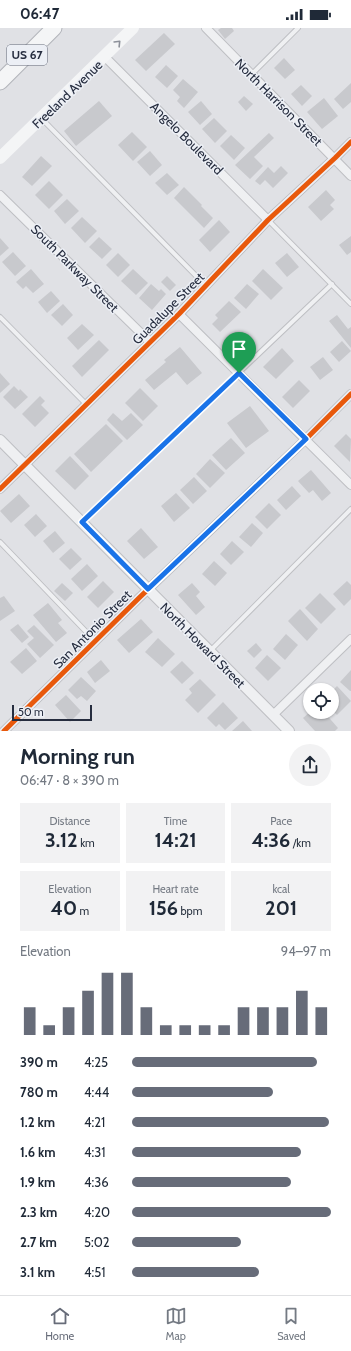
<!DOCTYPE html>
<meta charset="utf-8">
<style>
:root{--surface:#fff;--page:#f2f2f3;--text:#1f2937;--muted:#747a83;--line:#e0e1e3;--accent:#676c79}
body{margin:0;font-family:Cabin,sans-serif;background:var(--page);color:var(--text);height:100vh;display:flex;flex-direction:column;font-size:15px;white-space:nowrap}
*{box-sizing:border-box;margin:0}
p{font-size:13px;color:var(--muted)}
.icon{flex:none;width:22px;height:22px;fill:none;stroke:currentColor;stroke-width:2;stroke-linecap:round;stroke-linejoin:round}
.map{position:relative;height:703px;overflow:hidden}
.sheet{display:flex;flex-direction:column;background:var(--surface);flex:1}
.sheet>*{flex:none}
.fabs{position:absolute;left:303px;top:655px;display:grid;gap:8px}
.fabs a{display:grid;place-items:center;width:36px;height:36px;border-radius:50%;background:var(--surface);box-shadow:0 1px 3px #0004;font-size:20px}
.scale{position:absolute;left:12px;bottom:10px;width:80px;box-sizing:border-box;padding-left:4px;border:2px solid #262d3f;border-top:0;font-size:11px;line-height:14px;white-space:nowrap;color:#262d3f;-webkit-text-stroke:3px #eceff5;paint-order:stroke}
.pin{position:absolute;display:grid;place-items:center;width:34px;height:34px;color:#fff;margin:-41px -17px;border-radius:50% 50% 50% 0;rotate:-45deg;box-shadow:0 0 4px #0007}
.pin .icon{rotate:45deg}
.round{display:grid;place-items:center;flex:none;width:42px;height:42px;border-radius:21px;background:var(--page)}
.overview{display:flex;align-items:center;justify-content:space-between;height:68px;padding:0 20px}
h1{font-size:22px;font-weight:700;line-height:30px}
.figures{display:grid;grid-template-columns:repeat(3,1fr);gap:6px;height:68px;padding:4px 20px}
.figures div{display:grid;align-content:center;border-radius:0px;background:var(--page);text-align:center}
.figures b{font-size:20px;font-weight:700}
.figures small{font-size:11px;font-weight:400}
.figures p{font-size:11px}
.chart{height:112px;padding:8px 20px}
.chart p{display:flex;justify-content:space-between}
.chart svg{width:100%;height:72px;margin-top:4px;stroke:var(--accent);stroke-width:6}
ul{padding:0 20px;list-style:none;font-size:13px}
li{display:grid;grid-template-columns:64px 48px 1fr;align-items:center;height:30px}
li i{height:10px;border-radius:5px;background:var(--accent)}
.status{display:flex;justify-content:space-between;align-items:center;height:28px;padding:0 20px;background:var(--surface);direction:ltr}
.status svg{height:11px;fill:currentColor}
.tab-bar{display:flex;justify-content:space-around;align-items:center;height:56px;border-top:1px solid var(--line);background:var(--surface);font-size:11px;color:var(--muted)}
.tab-bar a{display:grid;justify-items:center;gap:2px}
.tab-bar .on{color:var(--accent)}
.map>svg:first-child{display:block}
.building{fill:#c8c9cd}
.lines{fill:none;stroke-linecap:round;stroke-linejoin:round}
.service-casing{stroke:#bebfc3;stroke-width:6}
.minor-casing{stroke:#bebfc3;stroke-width:10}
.tertiary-casing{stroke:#bebfc3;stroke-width:12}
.motorway-casing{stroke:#b2b4ba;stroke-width:17}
.service{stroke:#eff0f2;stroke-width:4}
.minor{stroke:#eff0f2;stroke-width:8}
.tertiary{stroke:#eff0f2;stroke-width:10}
.secondary{stroke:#f4f5f6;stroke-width:12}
.motorway{stroke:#f4f5f6;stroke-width:15}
.cycleway-casing{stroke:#eceff5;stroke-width:8}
.cycleway{stroke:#e8590c;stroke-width:5}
.oneway{stroke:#8d919a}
.route-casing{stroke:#fff;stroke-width:8}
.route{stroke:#1a73e8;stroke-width:5}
.labels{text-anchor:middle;stroke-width:3;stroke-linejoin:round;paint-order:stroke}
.shield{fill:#eceff5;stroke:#616776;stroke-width:1}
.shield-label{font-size:12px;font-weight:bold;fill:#262d3f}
.street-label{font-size:13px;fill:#262d3f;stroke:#eceff5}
</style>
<div class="status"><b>06:47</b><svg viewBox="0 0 49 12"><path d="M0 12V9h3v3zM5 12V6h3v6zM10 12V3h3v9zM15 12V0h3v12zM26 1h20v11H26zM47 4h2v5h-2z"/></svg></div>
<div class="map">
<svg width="351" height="703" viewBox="0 0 351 703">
<rect width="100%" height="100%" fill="#e0e1e5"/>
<g class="building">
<path d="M221 0H232L234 3 225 11 218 2Z"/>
<path d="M164 5 175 16 146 43 135 32Z"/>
<path d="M284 30 295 42 285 51 274 40Z"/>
<path d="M166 37 178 48 167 60 155 49Z"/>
<path d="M183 51 198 64 184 80 177 73 180 69 173 62Z"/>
<path d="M351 55V74L343 81 334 71Z"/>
<path d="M301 57 312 68 302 78 291 66Z"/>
<path d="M244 68 253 76 246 83 238 74Z"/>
<path d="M324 70 338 88 322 101 307 84Z"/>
<path d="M99 73 112 88 76 118 64 103Z"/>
<path d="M201 73 212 86 200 97 188 84Z"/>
<path d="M214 90 227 103 215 115 202 101Z"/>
<path d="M132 104 147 119 133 133 118 117Z"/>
<path d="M269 105 274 110 254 129 263 138 250 151 235 137Z"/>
<path d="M231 107 245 120 234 132 220 118Z"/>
<path d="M150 123 162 137 150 148 137 134Z"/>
<path d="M41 128 52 138 32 158 22 149Z"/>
<path d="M281 138 288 145 273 160 265 152 260 157 255 153 268 139 274 145Z"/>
<path d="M167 145 179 157 167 167 155 155Z"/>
<path d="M49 153 63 167 49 181 35 167Z"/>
<path d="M184 159 202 177 201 178 213 190 204 200 174 170Z"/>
<path d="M326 162 335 172 330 177 334 181 321 193 308 179Z"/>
<path d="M67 171 79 183 65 196 54 183Z"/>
<path d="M82 189 97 203 85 215 71 200Z"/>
<path d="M219 192 230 204 210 224 199 212Z"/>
<path d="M351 208V224L347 227 339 217Z"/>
<path d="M99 209 112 221 102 231 89 219Z"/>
<path d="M0 210 9 220 0 228Z"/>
<path d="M13 224 26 238 15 248 2 234Z"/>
<path d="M118 225 130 237 118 249 106 237Z"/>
<path d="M287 225 299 239 287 249 275 235Z"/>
<path d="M31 241 44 256 33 265 26 258 23 261 16 254Z"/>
<path d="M133 241 148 255 136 267 121 253Z"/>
<path d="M263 241 283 260 271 272 252 253Z"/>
<path d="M167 248 176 257 170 263 161 254Z"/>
<path d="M151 256 159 263 161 261 166 266 152 282 139 270Z"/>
<path d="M247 256 259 266 246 281 234 270Z"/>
<path d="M51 263 60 273 47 285 38 274Z"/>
<path d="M229 273 241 284 220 304 212 296 218 290 215 287Z"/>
<path d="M63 276 73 287 62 298 51 287Z"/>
<path d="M337 287 348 301 351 299V320L329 293Z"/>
<path d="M82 296 94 307 78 322 67 310Z"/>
<path d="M99 312 109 322 82 349 72 338Z"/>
<path d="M342 313 351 323 339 334 330 324Z"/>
<path d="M180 319 202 345 187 357 176 344 154 362 145 352 166 334 164 332Z"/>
<path d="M282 320 294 333 276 351 263 339Z"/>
<path d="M323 329 333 342 320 352 310 339Z"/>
<path d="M0 345 10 356 0 365Z"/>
<path d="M299 352 310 363 293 380 282 369Z"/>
<path d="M14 358 19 363 20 361 28 369 15 381 3 369Z"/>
<path d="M140 360 158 378 143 393 125 375Z"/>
<path d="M40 368 45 373 41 377 49 385 35 399 22 386Z"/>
<path d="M250 378 269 403 246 420 227 395Z"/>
<path d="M113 385 122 393 131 385 143 397 127 412 107 392Z"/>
<path d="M106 396 123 413 91 444 74 426Z"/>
<path d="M346 406 351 411 350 434 334 418Z"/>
<path d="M231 410 245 425 226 442 212 427Z"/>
<path d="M70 428 89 448 75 462 55 443Z"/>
<path d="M210 431 225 445 210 460 196 446Z"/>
<path d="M311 442 331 465 322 473 313 462 309 465 298 453Z"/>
<path d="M194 449 207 463 193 476 180 462Z"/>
<path d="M292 458 301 468 286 482 277 472Z"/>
<path d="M176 465 190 480 174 494 161 478Z"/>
<path d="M19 466 30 478 11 495 0 483Z"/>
<path d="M269 475 281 487 267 501 255 489Z"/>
<path d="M36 486 47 498 35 509 24 497Z"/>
<path d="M252 495 263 505 251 519 239 509Z"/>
<path d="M141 500 158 519 144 531 127 513Z"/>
<path d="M55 503 65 515 53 525 43 513Z"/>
<path d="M232 513 244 524 231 537 220 526Z"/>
<path d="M71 520 82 531 70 542 59 531Z"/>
<path d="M214 533 227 545 215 558 202 546Z"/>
<path d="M87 536 98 548 82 563 71 551Z"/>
<path d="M103 553 114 564 98 580 87 569Z"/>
<path d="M347 553 351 557V571L344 578 333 566Z"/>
<path d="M62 555 73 565 65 573 54 563Z"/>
<path d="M192 555 200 564 196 568 205 579 196 587 178 567Z"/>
<path d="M320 565 336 581 321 596 305 580Z"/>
<path d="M4 568 15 583 0 593V570Z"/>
<path d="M48 575 62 592 58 595 67 605 56 614 33 587Z"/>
<path d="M300 581 318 601 307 613 288 593Z"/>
<path d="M141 591 153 604 129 625 117 612Z"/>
<path d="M18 596 29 609 22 615 10 602Z"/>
<path d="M34 597 54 617 40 630 27 616 34 610 27 603Z"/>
<path d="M286 606 298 617 285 632 273 621Z"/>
<path d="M158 610 175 626 162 639 145 624Z"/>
<path d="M256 615 262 622 254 630 247 623Z"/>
<path d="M26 620 37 633 22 646 10 634Z"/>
<path d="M267 627 281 640 268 653 255 640Z"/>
<path d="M101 632 110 643 95 655 87 644Z"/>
<path d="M182 633 194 645 182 656 170 644Z"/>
<path d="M351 642V663H350L340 654Z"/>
<path d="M81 649 96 663 87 673 81 668 77 671 68 662Z"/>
<path d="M200 651 216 667 198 685 185 672 192 665 189 661Z"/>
<path d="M337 658 351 673 337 687 332 682V663Z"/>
<path d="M66 667 81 683 70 694 55 677Z"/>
<path d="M223 674 238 690 225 702 219 696 216 699 207 690Z"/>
<path d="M310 684H324L338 700 335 703H315L303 690Z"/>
<path d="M243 693 252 703H232Z"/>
</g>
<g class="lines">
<g class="service-casing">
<g id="service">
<path d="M252 46 298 0"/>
<path d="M42 91 206 258"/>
<path d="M268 192 351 276"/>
<path d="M0 289 87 377"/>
<path d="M82 494 332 256"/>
<path d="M0 514 95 613"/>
<path d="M210 623 351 481"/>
</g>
</g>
<g class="minor-casing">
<g id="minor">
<path d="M206 0 351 148"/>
<path d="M105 29 268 192"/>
<path d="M0 167 150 314"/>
<path d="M179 286 351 457"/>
<path d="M0 461 179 286 268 192 335 130 351 114"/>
<path d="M273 687 351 611"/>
<path d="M4 703 140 569 306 411 351 366"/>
</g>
</g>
<g class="tertiary-casing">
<path id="tertiary" d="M0 412 289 703"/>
</g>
<g class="motorway-casing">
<path id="motorway" d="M0 54 54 0"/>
</g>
<use href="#service" class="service"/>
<use href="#minor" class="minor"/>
<use href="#tertiary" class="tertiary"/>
<path class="secondary" d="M0 130 133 0"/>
<use href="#motorway" class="motorway"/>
<g class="cycleway-casing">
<g id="cycleway">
<path d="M0 461 179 286 268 192 335 130 351 114"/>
<path d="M4 703 140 569 306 411 351 366"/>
</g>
</g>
<use href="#cycleway" class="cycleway"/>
</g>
<defs><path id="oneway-chevron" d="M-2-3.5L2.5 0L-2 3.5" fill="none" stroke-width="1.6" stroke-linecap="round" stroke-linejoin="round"/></defs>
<use class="oneway" href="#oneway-chevron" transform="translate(118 15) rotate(-46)"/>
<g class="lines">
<g class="route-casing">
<path id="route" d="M239 345 306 411 148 561 82 494Z"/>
</g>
<use href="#route" class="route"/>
</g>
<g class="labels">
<rect class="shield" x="7" y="17" width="40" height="20" rx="3"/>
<g class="shield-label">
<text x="27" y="31">US 67</text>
</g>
<g class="street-label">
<text transform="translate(67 66) rotate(-44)" y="5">Freeland Avenue</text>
<text transform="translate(279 74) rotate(45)" y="5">North Harrison Street</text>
<text transform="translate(187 110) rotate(45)" y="5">Angelo Boulevard</text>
<text transform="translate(75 240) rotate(45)" y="5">South Parkway Street</text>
<text transform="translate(168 280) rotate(-45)" y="5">Guadalupe Street</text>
<text transform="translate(92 601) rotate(-45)" y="5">San Antonio Street</text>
<text transform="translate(203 617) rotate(45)" y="5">North Howard Street</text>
</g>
</g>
</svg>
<div class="fabs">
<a><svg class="icon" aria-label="locate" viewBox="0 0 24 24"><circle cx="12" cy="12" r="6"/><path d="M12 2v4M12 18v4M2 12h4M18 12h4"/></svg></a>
</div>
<div class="scale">50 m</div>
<div class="pin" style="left:239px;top:345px;background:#1e9e55"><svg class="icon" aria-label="arrive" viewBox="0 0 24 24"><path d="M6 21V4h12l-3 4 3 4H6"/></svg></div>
</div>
<section class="sheet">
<div class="overview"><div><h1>Morning run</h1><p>06:47 · 8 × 390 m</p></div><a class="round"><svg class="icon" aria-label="share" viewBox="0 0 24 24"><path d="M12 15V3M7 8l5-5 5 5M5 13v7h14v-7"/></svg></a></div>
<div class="figures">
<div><p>Distance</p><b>3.12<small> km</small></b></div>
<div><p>Time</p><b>14:21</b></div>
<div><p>Pace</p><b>4:36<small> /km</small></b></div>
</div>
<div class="figures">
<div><p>Elevation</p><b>40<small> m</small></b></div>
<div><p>Heart rate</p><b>156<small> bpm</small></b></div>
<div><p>kcal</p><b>201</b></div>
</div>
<div class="chart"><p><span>Elevation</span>94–97 m</p>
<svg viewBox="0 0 160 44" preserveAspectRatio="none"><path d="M5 44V27M15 44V38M25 44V27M35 44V17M45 44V6M55 44V6M65 44V27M75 44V38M85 44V38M95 44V38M105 44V38M115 44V27M125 44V27M135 44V27M145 44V17M155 44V27"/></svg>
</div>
<ul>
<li><b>390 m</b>4:25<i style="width:93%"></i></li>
<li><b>780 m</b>4:44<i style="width:71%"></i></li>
<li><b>1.2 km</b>4:21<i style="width:99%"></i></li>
<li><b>1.6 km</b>4:31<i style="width:85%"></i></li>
<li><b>1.9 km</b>4:36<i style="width:80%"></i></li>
<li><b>2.3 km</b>4:20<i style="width:100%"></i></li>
<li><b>2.7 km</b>5:02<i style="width:55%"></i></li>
<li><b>3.1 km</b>4:51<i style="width:64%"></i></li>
</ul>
</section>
<nav class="tab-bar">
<a class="on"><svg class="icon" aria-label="home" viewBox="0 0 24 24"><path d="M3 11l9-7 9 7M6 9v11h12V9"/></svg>Home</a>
<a><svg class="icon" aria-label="map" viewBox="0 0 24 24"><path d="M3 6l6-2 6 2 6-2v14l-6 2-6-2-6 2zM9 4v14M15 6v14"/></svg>Map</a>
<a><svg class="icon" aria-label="saved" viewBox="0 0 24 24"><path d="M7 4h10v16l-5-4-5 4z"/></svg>Saved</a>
</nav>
